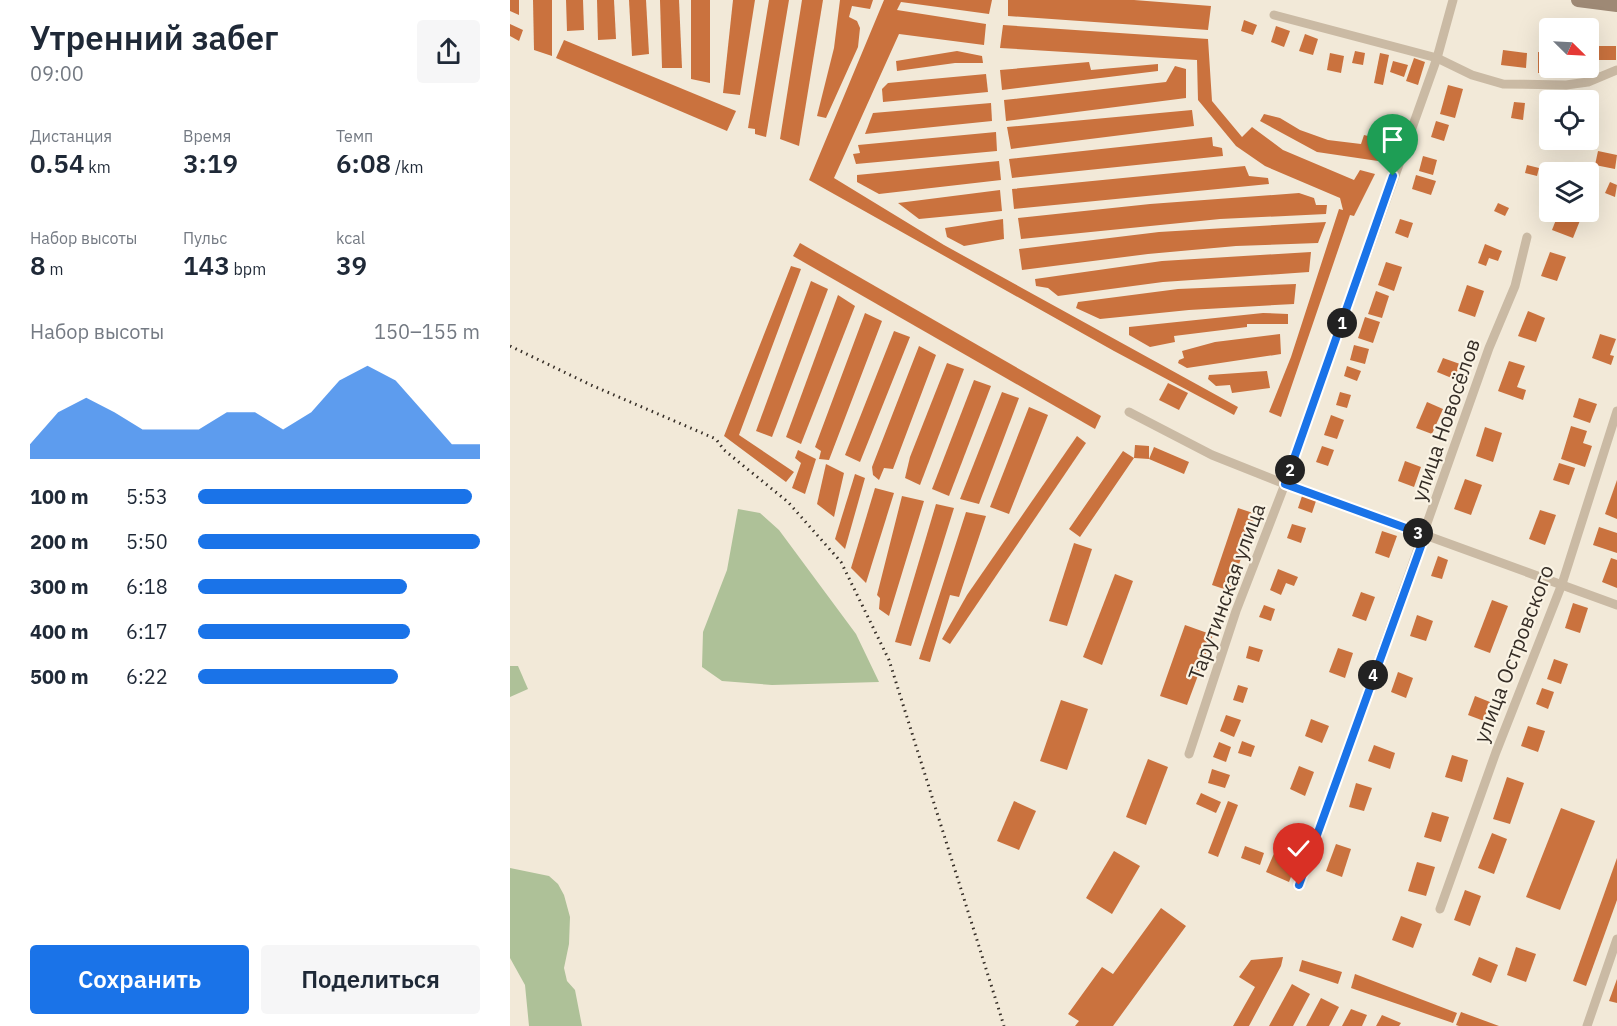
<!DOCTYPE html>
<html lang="ru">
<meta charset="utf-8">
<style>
:root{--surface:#fff;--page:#f6f6f7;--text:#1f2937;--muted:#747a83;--accent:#1a73e8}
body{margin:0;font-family:"IBM Plex Sans",sans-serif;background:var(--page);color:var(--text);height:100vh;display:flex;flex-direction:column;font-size:22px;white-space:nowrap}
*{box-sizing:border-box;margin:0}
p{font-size:20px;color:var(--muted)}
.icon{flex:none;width:33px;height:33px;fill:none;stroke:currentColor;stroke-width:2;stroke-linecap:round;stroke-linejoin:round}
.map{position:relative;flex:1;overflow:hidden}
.details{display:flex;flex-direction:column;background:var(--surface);width:510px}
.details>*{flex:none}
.needle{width:39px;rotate:114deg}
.fabs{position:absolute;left:1029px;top:18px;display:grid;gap:12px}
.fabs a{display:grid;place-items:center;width:60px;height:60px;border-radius:6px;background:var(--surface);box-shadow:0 6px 24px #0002;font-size:30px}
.pin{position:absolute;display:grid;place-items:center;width:51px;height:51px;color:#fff;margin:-62px -26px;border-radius:50% 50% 50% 0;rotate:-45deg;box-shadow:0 0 6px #0007}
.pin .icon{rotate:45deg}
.km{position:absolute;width:30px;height:30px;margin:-15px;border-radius:50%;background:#222;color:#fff;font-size:16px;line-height:30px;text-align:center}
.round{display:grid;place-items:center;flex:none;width:63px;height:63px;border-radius:6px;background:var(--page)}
.headline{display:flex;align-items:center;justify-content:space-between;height:102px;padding:0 30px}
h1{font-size:33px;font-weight:600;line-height:45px}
.metrics{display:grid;grid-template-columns:repeat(3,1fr);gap:9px;height:102px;padding:6px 30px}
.metrics div{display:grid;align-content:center}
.metrics b{font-size:26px;font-weight:600}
.metrics small{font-size:16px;font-weight:400}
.metrics p{font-size:16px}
.chart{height:168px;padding:12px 30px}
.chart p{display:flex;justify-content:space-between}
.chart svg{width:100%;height:108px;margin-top:6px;fill:var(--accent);opacity:.7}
.button{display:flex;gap:12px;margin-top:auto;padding:12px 30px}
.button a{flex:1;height:69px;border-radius:6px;background:var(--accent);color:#fff;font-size:24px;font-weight:600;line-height:69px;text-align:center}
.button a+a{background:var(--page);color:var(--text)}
ul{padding:0 30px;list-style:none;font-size:20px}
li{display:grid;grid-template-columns:96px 72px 1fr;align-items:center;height:45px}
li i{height:15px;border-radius:8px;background:var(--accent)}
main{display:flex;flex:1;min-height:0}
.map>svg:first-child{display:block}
.green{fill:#aec198}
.building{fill:#ca723e}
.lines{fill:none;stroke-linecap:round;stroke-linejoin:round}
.street{stroke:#cabaa4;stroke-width:9}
.secondary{stroke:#9e8975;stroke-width:14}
.rail{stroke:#352d26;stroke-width:3;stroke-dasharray:1.5 4.5;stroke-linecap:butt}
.route-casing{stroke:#fff;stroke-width:12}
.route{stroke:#1a73e8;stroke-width:8}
.labels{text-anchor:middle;stroke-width:4.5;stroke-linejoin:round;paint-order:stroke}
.street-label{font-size:21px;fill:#352d26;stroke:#faf3e4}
</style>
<main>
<section class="details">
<div class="headline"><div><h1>Утренний забег</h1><p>09:00</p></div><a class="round"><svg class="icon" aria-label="share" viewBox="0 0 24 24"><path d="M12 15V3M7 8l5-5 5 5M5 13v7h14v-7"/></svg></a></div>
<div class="metrics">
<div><p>Дистанция</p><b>0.54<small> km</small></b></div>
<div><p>Время</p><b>3:19</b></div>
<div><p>Темп</p><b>6:08<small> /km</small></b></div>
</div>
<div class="metrics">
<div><p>Набор высоты</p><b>8<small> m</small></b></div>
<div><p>Пульс</p><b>143<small> bpm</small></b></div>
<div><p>kcal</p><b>39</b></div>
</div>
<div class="chart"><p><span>Набор высоты</span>150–155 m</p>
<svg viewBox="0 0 160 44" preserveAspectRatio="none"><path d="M0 44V38L10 25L20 19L30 25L40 32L50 32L60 32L70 25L80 25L90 32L100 25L110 12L120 6L130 12L140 25L150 38L160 38V44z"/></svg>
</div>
<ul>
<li><b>100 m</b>5:53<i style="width:97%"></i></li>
<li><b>200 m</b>5:50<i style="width:100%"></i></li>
<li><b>300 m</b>6:18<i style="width:74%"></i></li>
<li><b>400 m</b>6:17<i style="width:75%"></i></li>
<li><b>500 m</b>6:22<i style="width:71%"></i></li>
</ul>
<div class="button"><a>Сохранить</a><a>Поделиться</a></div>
</section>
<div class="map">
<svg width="1107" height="1026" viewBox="0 0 1107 1026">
<rect width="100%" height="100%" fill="#f2e9d8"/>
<g class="green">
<path d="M228 509 250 513 269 530 346 634 369 682 262 685 212 681 192 667 193 632 217 570Z"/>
<path d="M0 666H8L18 689 0 697Z"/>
<path d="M0 868 39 876 48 884 54 895 60 917 59 944 54 968 57 981 65 990 72 1026H19L15 985 0 958Z"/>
</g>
<g class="building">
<path d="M0 0H9V15L0 11Z"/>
<path d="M23 0H42V56L24 50Z"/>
<path d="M56 0H73L74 30 57 31Z"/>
<path d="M87 0H104L106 39 88 40Z"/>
<path d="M119 0H136L139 54 122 56Z"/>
<path d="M150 0H169L172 68H152Z"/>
<path d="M181 0H200V83L181 79Z"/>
<path d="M223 0H245L230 95 213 93Z"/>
<path d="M259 0H279L256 137 245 134V129L238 128Z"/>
<path d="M292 0H313L289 146 270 139Z"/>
<path d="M330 0H363L360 9 342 6 339 17 347 21 350 28 348 47 316 118 307 116 324 48Z"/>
<path d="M374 0H482L479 14 391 2 387 10 476 24 474 45 389 34 324 178 434 245 728 407 724 415 604 351 299 180Z"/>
<path d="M498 0H624L701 6 698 30 498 16Z"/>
<path d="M734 20 747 25 743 35 731 31Z"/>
<path d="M0 24 13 30 9 41 0 36Z"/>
<path d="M493 25 698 39 702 101 732 137 742 127 773 150 844 180 850 170 865 174 844 216 840 215 771 417 759 412 781 357 829 209 833 210 830 198 755 166 726 146 688 100 687 60 490 48Z"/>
<path d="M766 26 780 31 774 47 761 42Z"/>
<path d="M795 34 808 39 803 55 789 51Z"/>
<path d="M54 40 226 111 217 131 46 58Z"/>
<rect x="1086" y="46" width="20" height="14"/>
<path d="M993 50 1017 53 1016 68 991 65Z"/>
<path d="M447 51 472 56 473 63H445L387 71 386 61Z"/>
<path d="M845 51 855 53 853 65 842 63Z"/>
<path d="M1028 52 1040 53V68H1048V73H1028Z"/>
<path d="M820 53 834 56 831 73 817 70Z"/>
<path d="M870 53 879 55 873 85 864 83Z"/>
<path d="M904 58 915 62 908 85 896 81Z"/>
<path d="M883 61 898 65 894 77 880 72Z"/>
<path d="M579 62 581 70 648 64V71L492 90 490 70Z"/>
<path d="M665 66 676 69V98L496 121 494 100 656 82Z"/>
<path d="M476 74 478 92 373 102 372 89 378 83Z"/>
<path d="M938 85 953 89 945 118 930 114Z"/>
<path d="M1004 102 1015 103 1013 120 1001 118Z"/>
<path d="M481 103 482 121 355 134 363 113Z"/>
<path d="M682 110 684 126 501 149 497 127Z"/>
<path d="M754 114 770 118 790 130 818 140 851 144 854 135 874 140 868 161 807 152 750 121Z"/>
<path d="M926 121 939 125 934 141 921 137Z"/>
<path d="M486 132 487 151 346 164 343 154 350 153 348 145Z"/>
<path d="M702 137 703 146 712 148 713 156 502 178 499 159Z"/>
<path d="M1088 151 1107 155 1105 169 1085 165Z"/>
<path d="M913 156 927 160 923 175 909 171Z"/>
<path d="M489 161 491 180 369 194 347 182V175Z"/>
<path d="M1017 165 1029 168 1027 176 1015 173Z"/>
<path d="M735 166 739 176 758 178 759 184 504 209 502 189Z"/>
<path d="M906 175 926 181 921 195 902 189Z"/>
<path d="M1100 182 1107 185 1105 197 1095 193Z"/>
<path d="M490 190 492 211 409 219 388 203Z"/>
<path d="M789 193 804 198 806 205H817L816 214 710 219 511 239 508 218 640 204Z"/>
<path d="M988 203 999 208 995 216 984 211Z"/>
<path d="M1049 212 1073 213 1063 238 1042 230Z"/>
<path d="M493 219 494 239 454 246 437 237 435 228Z"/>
<path d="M890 219 903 223 898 238 885 233Z"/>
<path d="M816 222 808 243 726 246 638 254 512 270 509 249 649 232Z"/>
<path d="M290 243 591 416 585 429 283 256Z"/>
<path d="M975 244 992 251 988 261 979 258 976 266 968 263Z"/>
<path d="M801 252 799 272 653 282 548 296 538 288 526 286 525 279 652 261Z"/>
<path d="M1040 252 1056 257 1047 281 1031 276Z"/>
<path d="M876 262 892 267 884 291 868 285Z"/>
<path d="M281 266 291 269 229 435 284 472 276 482 214 436Z"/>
<path d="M301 281 318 289 262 437 246 431Z"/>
<path d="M786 284 784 304 679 310 590 319 566 308 568 302 668 289Z"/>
<path d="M957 285 974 291 965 317 948 311Z"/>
<path d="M866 291 879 296 872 318 858 314Z"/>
<path d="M328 295 345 306 291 444 276 437Z"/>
<path d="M1018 311 1035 318 1026 342 1008 336Z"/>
<path d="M355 313 372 321 319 460 309 459 311 451 305 447Z"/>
<path d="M753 313 778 314V324H737V327L664 336 665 342 640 347 619 335V327Z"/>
<path d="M855 317 870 322 863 343 848 338Z"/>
<path d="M384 331 400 337 350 462 335 455Z"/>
<path d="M770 334 771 354 677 368 668 363 669 360 674 358 672 351 705 342Z"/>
<path d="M1090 334 1106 339 1100 355 1104 356 1101 365 1082 358Z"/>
<path d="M844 345 859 349 855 364 840 360Z"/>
<path d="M409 346 426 355 383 469 374 468 369 480 363 475 362 467Z"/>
<path d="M933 358 950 364 944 379 927 372Z"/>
<path d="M999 361 1015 366 1007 387 1016 390 1013 400 988 391Z"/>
<path d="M437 363 454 369 410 485 395 478 400 457Z"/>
<path d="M837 366 851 371 847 381 834 376Z"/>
<path d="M757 371 760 388 722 393 720 385 706 386 698 379 699 375Z"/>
<path d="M464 380 481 386 439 496 422 489Z"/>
<path d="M658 383 678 393 669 410 649 400Z"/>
<path d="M492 392 509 398 469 504 450 499Z"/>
<path d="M830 392 841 395 837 408 826 405Z"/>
<path d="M1069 398 1087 404 1080 423 1063 417Z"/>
<path d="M917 402 933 409 922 434 906 428Z"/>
<path d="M519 407 538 415 499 514 480 507Z"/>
<path d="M821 415 834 420 827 439 814 435Z"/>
<path d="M1061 426 1077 431 1073 443 1082 446 1075 467 1051 459Z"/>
<path d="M975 427 992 433 983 462 966 456Z"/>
<path d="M567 436 576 443 440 644 432 639 457 595Z"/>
<path d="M625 445 639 446V459L624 458 570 537 559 529 613 451 624 458Z"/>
<path d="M812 446 824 450 818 466 806 462Z"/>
<path d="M644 447 679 462 674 474 639 459Z"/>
<path d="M288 450 306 459 295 494 282 488 291 463 285 458Z"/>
<path d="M895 461 911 467 904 487 888 481Z"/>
<path d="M1049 463 1065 468 1059 485 1043 480Z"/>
<path d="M316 464 334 473 324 517 307 504Z"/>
<path d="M345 474 355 478 335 549 325 539Z"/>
<path d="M955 479 972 485 961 515 944 509Z"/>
<path d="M1107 480V519L1095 514Z"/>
<path d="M365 488 384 493 356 583 341 568Z"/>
<path d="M794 490 808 495 802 513 788 508Z"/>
<path d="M392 496 414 501 379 616 369 609 370 598 367 595Z"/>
<path d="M426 504 444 508 401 646 385 642Z"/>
<path d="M728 508 746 514 720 591 702 585Z"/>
<path d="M1030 510 1046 515 1035 545 1019 539Z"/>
<path d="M456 512 476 516 449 597 440 595 420 662 409 659Z"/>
<path d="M782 524 796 528 791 543 777 538Z"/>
<path d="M1089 527 1107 533V553L1083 545Z"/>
<path d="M872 531 887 536 879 558 865 553Z"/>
<path d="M564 543 582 549 557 626 539 621Z"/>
<path d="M928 556 938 560 932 579 921 576Z"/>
<path d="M1101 558 1107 560V588L1092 582Z"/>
<path d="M768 569 788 577 784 586 776 583 771 595 760 590Z"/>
<path d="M605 574 623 581 592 665 573 657Z"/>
<path d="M851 592 865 597 856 621 842 616Z"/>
<path d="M982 600 998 606 980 653 964 647Z"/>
<path d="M1063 603 1078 608 1070 633 1055 628Z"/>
<path d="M754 605 765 609 761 621 749 617Z"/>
<path d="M907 615 923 621 916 641 900 636Z"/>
<path d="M675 625 703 635 677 705 650 696Z"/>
<path d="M739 646 753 650 749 662 736 658Z"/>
<path d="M828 648 843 653 835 678 819 672Z"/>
<path d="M1044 659 1058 664 1051 684 1037 679Z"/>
<path d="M888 672 903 678 896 698 881 692Z"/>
<path d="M728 685 738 688 733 703 723 700Z"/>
<path d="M1032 688 1044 692 1038 709 1026 704Z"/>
<path d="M965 696 980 702 974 721 958 715Z"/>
<path d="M551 700 578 709 557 770 530 761Z"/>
<path d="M716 715 731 720 724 737 710 731Z"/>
<path d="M801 719 819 726 812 743 795 736Z"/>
<path d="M1018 726 1035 731 1028 752 1011 746Z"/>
<path d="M732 741 745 746 741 757 728 753Z"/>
<path d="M709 742 721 747 716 762 703 757Z"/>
<path d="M864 745 885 753 880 769 858 761Z"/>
<path d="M942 755 958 760 952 782 935 777Z"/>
<path d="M638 759 658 767 636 825 616 817Z"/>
<path d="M789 766 804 772 795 796 780 789Z"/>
<path d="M702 769 720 775 715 788 698 783Z"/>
<path d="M997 777 1014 783 1000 824 983 819Z"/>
<path d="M846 783 862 788 854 811 839 807Z"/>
<path d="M691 793 711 802 706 813 686 804Z"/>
<path d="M504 801 526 811 509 850 487 841Z"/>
<path d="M718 801 728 805 708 857 698 853Z"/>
<path d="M1051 808 1085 821 1050 910 1016 897Z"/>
<path d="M922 812 939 817 931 842 914 837Z"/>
<path d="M774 830 782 833 769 863 784 869 779 882 756 872Z"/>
<path d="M982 833 997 839 984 874 968 868Z"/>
<path d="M826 844 841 849 832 877 816 871Z"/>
<path d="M735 846 754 853 750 865 731 858Z"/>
<path d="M604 851 630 866 602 914 576 898Z"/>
<path d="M1107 858V900L1076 986 1063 981Z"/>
<path d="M907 862 925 867 916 896 898 891Z"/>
<path d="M955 890 971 896 960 926 944 920Z"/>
<path d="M651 908 676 926 603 1026H565L569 1021 558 1014 592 967 603 974Z"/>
<path d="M891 916 912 924 903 948 882 940Z"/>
<path d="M1006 947 1026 954 1016 982 997 975Z"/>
<path d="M773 957 771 966 739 1026H723L745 987 729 977 741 960Z"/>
<path d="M969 957 988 965 981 983 962 975Z"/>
<path d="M792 960 832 972 828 984 789 971Z"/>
<path d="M845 974 947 1013 943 1023 841 988Z"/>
<path d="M1107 979V1003L1099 1001Z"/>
<path d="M782 984 800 994 783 1026H759Z"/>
<path d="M811 998 829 1007 819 1026H796Z"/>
<path d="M841 1009 857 1015 852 1026H832Z"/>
<path d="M951 1012 989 1026H949L946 1025Z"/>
<path d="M872 1015 891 1023 889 1026H866Z"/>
</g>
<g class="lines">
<g class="street">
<path d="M764 15 927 58 962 75 993 84 1056 85 1078 82 1107 70"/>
<path d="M619 412 702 455 775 484 1107 605"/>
<path d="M679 754 726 611 775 484 927 58 943 0"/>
<path d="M789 885 979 348 1005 286 1017 237"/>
<path d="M930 909 986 752 1052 584 1107 411"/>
<path d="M1077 1026 1107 939"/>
</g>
<path class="secondary" d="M1068 0 1107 5"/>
<path class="rail" d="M0 346 81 385 206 439 214 450 278 502 331 562 379 660 494 1026"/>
</g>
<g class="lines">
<g class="route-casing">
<path id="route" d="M789 885 915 535 775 484 883 176"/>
</g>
<use href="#route" class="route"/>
</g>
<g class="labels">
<g class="street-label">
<text transform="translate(936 420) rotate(-71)" y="7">улица Новосёлов</text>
<text transform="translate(717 592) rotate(-70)" y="7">Тарутинская улица</text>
<text transform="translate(1004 654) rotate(-69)" y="7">улица Островского</text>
</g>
</g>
</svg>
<div class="fabs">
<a><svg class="needle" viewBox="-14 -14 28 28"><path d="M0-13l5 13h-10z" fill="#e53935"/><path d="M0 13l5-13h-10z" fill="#747a83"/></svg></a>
<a><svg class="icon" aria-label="locate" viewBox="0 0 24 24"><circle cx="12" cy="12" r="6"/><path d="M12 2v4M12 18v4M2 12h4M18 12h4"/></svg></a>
<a><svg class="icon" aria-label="layers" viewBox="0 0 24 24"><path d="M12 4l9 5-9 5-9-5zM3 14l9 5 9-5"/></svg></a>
</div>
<div class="pin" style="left:883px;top:176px;background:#1e9e55"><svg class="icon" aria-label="arrive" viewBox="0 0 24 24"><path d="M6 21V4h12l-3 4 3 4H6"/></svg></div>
<div class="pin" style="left:789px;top:885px;background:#d93025"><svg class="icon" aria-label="check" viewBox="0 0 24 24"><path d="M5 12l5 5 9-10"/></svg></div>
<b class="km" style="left:832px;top:323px">1</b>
<b class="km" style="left:780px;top:470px">2</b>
<b class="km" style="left:908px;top:533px">3</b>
<b class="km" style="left:863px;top:675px">4</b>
</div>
</main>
